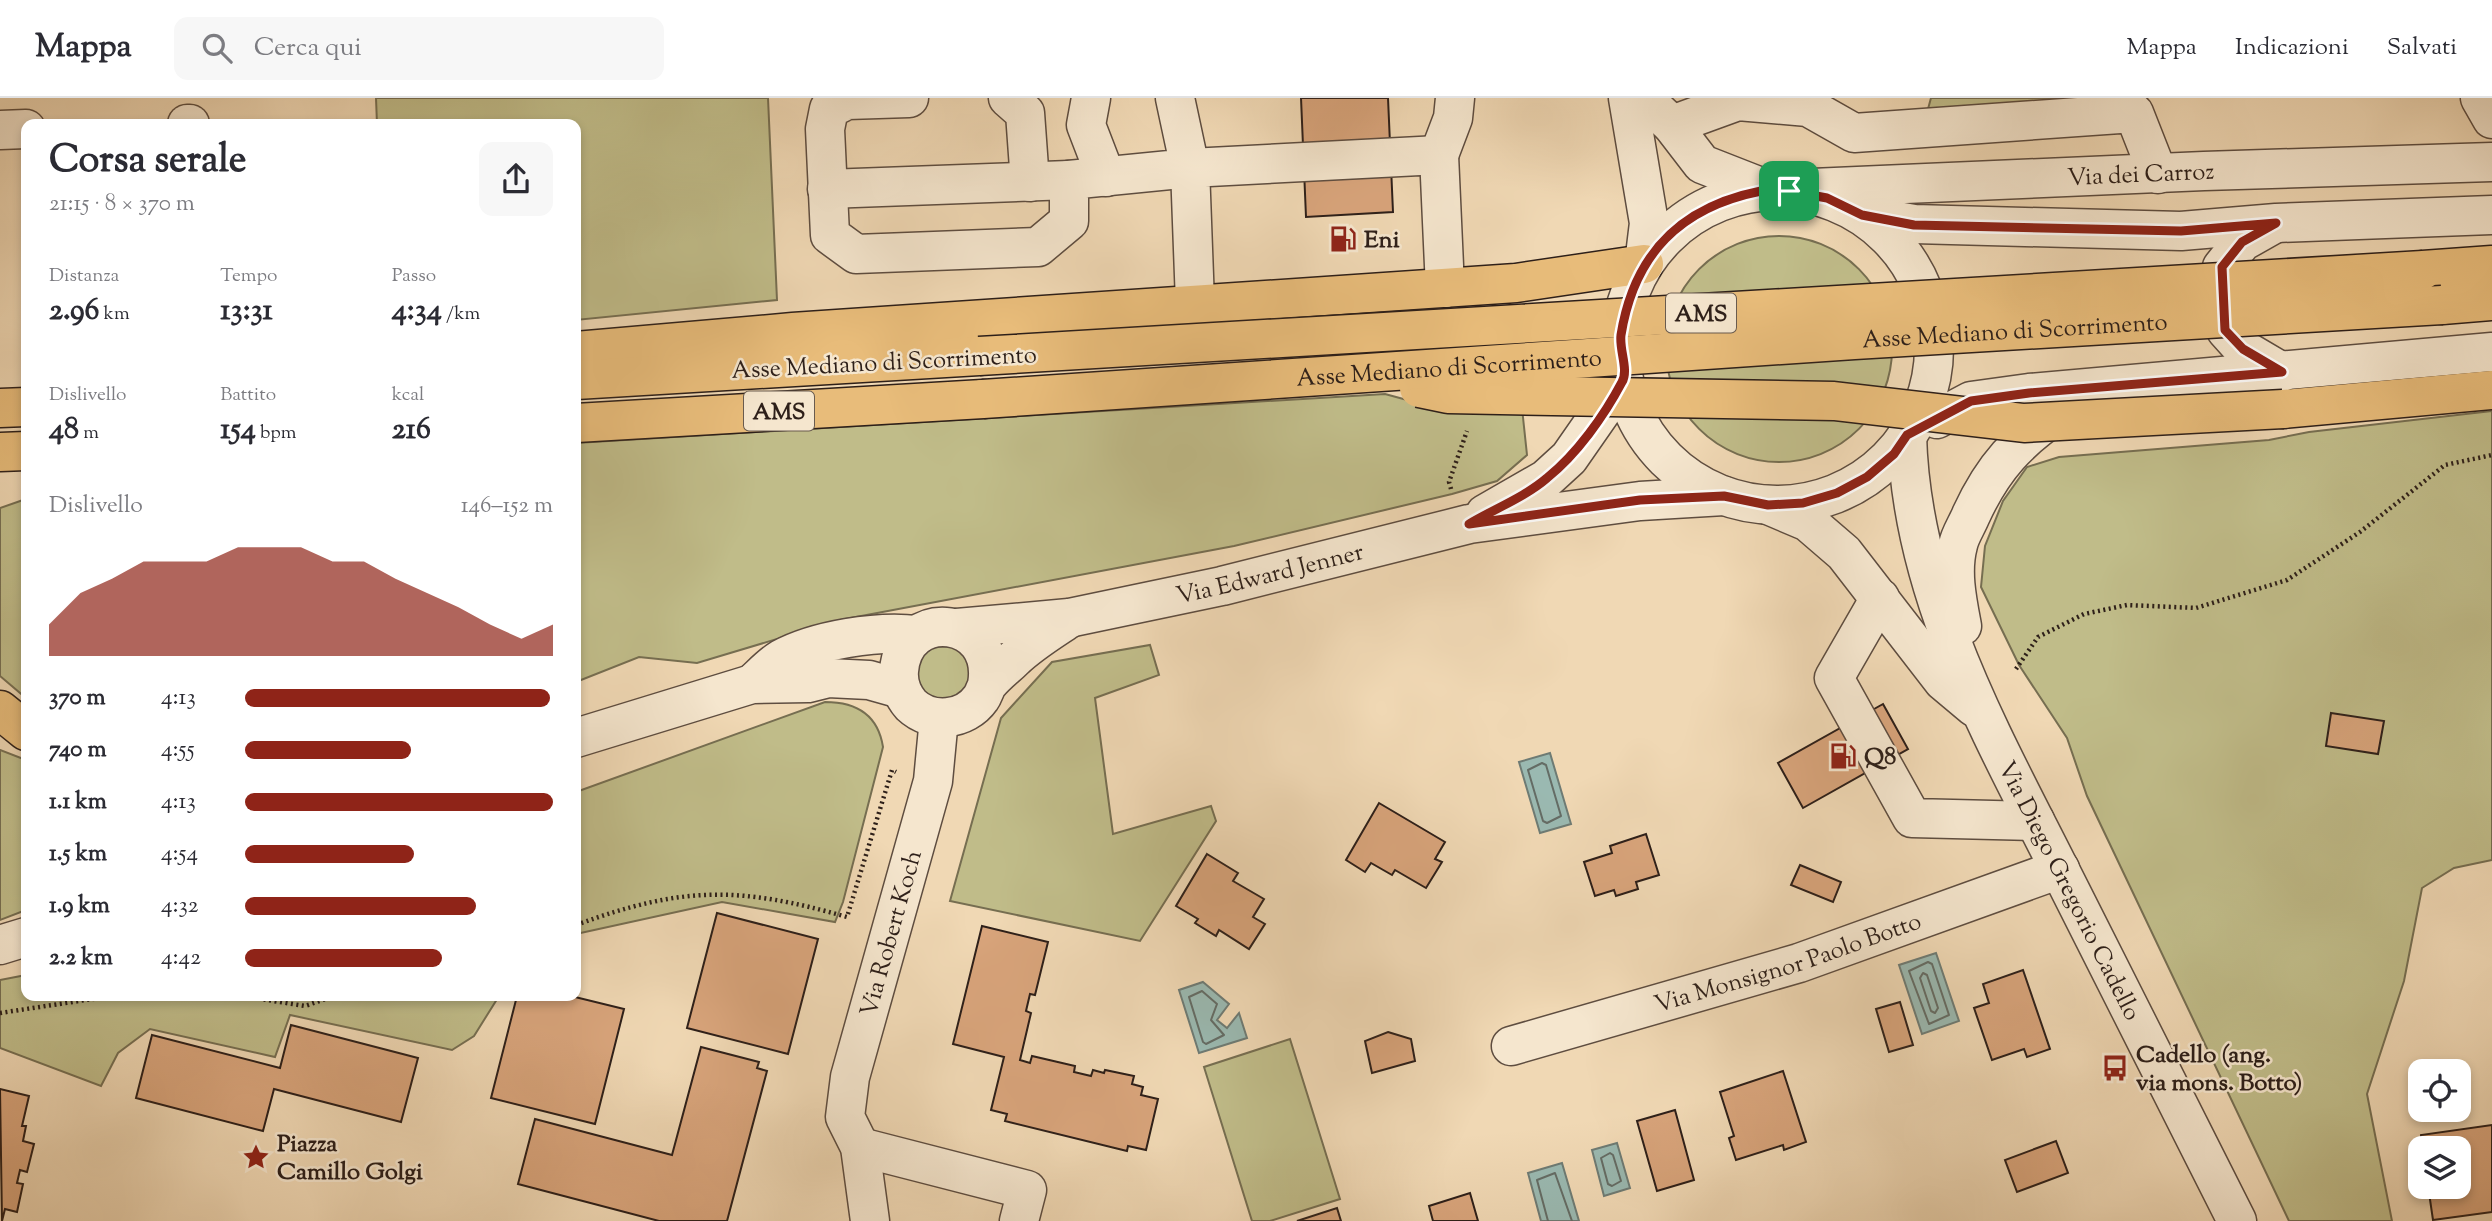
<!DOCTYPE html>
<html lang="it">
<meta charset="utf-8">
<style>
:root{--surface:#fff;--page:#f7f7f7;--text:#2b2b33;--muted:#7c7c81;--line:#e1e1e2;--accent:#8f2418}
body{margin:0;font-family:"Sorts Mill Goudy",serif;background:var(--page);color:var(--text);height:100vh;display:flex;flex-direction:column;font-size:26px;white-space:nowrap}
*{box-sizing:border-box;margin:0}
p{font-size:23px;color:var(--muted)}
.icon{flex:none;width:38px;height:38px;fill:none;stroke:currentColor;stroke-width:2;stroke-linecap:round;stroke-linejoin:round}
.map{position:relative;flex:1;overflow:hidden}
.details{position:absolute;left:21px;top:21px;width:560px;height:882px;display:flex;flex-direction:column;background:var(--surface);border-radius:14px;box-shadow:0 4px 10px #0003}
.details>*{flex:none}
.buttons{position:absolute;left:2408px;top:961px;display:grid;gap:14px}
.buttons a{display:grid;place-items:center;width:63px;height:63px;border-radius:14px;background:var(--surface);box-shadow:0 4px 10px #0003;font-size:35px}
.pin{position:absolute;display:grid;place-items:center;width:60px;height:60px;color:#fff;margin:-30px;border-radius:14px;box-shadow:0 4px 10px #0006}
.round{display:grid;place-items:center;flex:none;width:74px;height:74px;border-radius:14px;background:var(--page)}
.summary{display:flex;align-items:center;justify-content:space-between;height:119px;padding:0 28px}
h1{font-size:38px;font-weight:700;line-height:52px}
.figures{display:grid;grid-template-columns:repeat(3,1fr);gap:10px;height:119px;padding:7px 28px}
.figures div{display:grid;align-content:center}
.figures b{font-size:30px;font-weight:700}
.figures small{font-size:19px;font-weight:400}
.figures p{font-size:19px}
.chart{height:196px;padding:14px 28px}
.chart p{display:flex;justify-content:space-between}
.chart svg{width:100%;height:126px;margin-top:7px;fill:var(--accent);opacity:.7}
ul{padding:0 28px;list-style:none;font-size:23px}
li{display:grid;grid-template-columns:112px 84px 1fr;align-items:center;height:52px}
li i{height:18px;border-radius:9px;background:var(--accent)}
header{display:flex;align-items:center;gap:42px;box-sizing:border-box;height:98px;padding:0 35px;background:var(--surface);border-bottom:2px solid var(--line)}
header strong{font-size:33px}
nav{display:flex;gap:38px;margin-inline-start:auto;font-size:24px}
.search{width:490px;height:63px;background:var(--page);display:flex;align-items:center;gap:18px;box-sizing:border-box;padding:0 24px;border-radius:14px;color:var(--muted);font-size:26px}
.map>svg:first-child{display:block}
.green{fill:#c0bc89;stroke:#766e51;stroke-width:2}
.water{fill:#9ab9b1;stroke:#6e7b74;stroke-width:2}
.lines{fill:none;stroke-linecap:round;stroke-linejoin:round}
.shore{stroke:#646c65;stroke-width:2}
.building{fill:#d8a47b;stroke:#2d1f19;stroke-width:2}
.minor-casing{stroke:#5e4d40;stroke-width:41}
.highway-casing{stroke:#2d1f19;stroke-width:41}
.path{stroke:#2d1f19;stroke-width:4.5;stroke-dasharray:2 3.5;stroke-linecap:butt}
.minor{stroke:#f5e6ce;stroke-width:38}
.highway{stroke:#e8bc7a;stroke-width:38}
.highway-bridge-casing{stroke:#2d1f19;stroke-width:41;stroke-linecap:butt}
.highway-bridge{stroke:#e8bc7a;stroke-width:38}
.route-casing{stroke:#fff;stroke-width:14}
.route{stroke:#8f2418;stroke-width:9}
.labels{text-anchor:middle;stroke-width:5;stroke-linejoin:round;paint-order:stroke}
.shield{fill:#f5e6ce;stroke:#695b4f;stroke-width:2}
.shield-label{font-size:23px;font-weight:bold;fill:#2d1f19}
.street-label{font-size:24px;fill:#2d1f19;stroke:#f5e6ce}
.poi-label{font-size:24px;font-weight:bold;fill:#2d1f19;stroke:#f5e6ce;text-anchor:start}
</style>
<header>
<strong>Mappa</strong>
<div class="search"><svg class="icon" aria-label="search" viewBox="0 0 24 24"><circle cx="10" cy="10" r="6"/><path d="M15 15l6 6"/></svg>Cerca qui</div>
<nav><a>Mappa</a><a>Indicazioni</a><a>Salvati</a></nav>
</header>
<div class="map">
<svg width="2492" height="1123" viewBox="0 0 2492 1123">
<rect width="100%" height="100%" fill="#f0d8b4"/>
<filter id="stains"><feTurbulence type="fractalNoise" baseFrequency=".00286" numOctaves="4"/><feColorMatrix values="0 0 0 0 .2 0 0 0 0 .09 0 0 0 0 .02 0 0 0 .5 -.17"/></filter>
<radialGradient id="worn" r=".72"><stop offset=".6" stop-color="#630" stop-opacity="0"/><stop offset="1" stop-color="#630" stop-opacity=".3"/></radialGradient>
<g class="green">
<path d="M376 0H768L777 202 576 222V26H377Z"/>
<path d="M1931 0H2083L1928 11Z"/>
<circle cx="1779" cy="251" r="113"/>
<path d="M1385 296 1444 312 1522 310 1527 357 1497 383 1452 396 1234 448 840 522 697 565 639 559 576 584V345Z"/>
<path d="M2492 313V762L2454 770 2422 790 2404 883 2367 996 2392 1123H2289L2087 698 2067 640 2019 567 1981 489 1985 448 2003 403 2027 369 2059 359 2269 342 2309 334Z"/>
<path d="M26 401V600L0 578V410Z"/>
<path d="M1150 547 1159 577 1095 600 1113 736 1211 708 1216 723 1140 843 950 803 1001 620 1052 564Z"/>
<path d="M964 548 974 587 949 606 920 595 913 565 925 549Z"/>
<path d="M825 604C857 604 878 617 883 649L843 804 835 824 722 804 576 836V694Z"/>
<path d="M0 652 26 662V812L0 822Z"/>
<path d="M26 877V898H499L474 938 452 952 290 917 275 959 150 931 118 955 101 988 0 950V882Z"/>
<path d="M1290 941 1340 1101 1270 1123H1252L1204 969Z"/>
</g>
<g class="water">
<path d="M1550 655 1571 726 1540 735 1519 664Z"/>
<path d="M1936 855 1959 923 1922 936 1899 867Z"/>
<path d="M1203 884 1229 906 1217 922 1227 930 1239 915 1247 940 1199 955 1179 892Z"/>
<path d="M1617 1045 1630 1090 1604 1098 1592 1052Z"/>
<path d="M1562 1065 1579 1123H1541L1528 1075Z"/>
</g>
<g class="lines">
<g class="shore">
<path d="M1542 665 1546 667 1561 718 1547 725 1543 723 1528 672Z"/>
<path d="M1928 864 1932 866 1949 917 1929 926 1909 873Z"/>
<path d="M1923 875 1927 877 1938 910 1935 915 1931 913 1920 880Z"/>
<path d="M1202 893 1217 906 1211 922 1224 937 1206 946 1203 944 1189 899Z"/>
<path d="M1610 1055 1613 1057 1621 1083 1612 1088 1608 1086 1601 1060Z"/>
<path d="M1548 1123 1537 1082 1555 1075 1572 1123"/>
</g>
</g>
<g class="building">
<path d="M1301 0H1388L1393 114 1306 119Z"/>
<path d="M1883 606 1908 651 1803 710 1778 665Z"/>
<path d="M2331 615 2384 623 2378 656 2326 648Z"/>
<path d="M1379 705 1445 744 1435 761 1442 764 1426 790 1395 772 1392 777 1371 765 1365 774 1346 762Z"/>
<path d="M1646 736 1659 777 1636 784 1638 791 1616 798 1614 792 1595 798 1584 764 1612 755 1610 748Z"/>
<path d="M1207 756 1238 775 1233 783 1264 801 1253 819 1265 826 1249 851 1219 832 1216 838 1195 825 1198 821 1176 808Z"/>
<path d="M1800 767 1841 784 1833 804 1791 787Z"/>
<path d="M717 815 818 841 788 956 687 930Z"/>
<path d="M982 828 1048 844 1035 897 1030 896 1026 913 1031 915 1020 962 1030 965 1032 958 1075 968 1074 974 1091 978 1093 972 1104 975 1105 972 1134 978 1132 986 1143 989 1141 997 1158 1001 1146 1052 1128 1048 1127 1053 1005 1023 1007 1016 991 1012 1004 959 953 946Z"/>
<path d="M2023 872 2050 951 2027 959 2024 951 1992 962 1974 910 1989 905 1983 886Z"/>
<path d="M517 898H571L624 911 595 1026 491 1000Z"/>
<path d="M1900 904 1913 947 1889 954 1876 911Z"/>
<path d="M291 927 418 960 401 1024 274 991 263 1033 136 1000 152 937 280 970Z"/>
<path d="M1388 934 1411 941 1415 963 1372 975 1365 943Z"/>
<path d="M701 949 759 964 757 970 767 973 727 1123H659L518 1086 535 1021 672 1057Z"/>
<path d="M1783 973 1806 1044 1784 1052 1783 1047 1736 1062 1729 1040 1734 1038 1720 994Z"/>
<path d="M0 991 29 998 22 1028H26L23 1043 34 1046 27 1074 20 1072 17 1085 23 1086 17 1114 5 1111 2 1123Z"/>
<path d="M1675 1012 1694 1082 1657 1093 1637 1023Z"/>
<path d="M2492 1027V1114L2433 1122 2428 1088H2459V1050H2422L2421 1037Z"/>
<path d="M2056 1043 2068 1075 2017 1094 2005 1062Z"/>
<path d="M1470 1095 1478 1123H1433L1429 1108Z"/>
<path d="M1337 1110 1341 1123H1297Z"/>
</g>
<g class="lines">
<g class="minor-casing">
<g id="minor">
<path d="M909 0 847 2 829 11 825 31 830 137 856 156 1038 149 1069 123V82L1190 70 1175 0"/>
<path d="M1008 0 1025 15 1030 84"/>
<path d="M1091 0 1086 27 1106 79"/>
<path d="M1628 0 1649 125 1644 166"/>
<path d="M2480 0 2492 21"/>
<path d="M1656 12 1672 27 1702 66 1771 93"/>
<path d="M187 26H190"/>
<path d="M1672 27 1738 3 1808 9 1854 35 2134 15 2158 76"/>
<path d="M0 32 26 31"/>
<path d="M1439 57 1453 20 1455 0"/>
<path id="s1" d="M1812 90 2204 73 2492 64"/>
<path d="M827 91 1069 82"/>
<circle cx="1777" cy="250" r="157"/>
<path d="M1862 117 1914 126 2181 133 2276 125 2492 117"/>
<path d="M2274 126 2242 144 2222 169 2226 232 2243 251 2282 274"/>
<path d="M1195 205 1190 70 1439 57 1445 190"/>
<path d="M1937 321 1971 303 2029 295 2492 254"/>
<path id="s2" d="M1907 337C1911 499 1994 640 2065 782 2122 896 2180 1009 2237 1123"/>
<path d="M1768 407 1808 424 1844 455 1943 583 1974 609"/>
<path d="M1485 416 1546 381 1569 360 1624 281"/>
<path d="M1880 500 1834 580 1912 720 2035 723"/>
<path d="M1962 528C1957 502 1951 473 1958 447 1960 437 1967 427 1971 417 1993 369 2018 342 2062 313"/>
<path id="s3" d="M957 530 1069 520 1222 488 1469 426 1640 403 1724 398"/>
<path d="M752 586C761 578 771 567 781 561 816 542 878 532 917 537"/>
<path d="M987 587C999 518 904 507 899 573 898 585 903 598 911 607 931 626 965 623 981 600 984 596 985 590 988 586 996 576 1007 568 1015 560 1031 545 1049 534 1067 522"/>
<path d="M576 640 752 586 808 585 828 580 869 582 901 591"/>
<path d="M0 847 26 839"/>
<path id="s4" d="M1511 948 1799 865 2060 771"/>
<path d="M860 1049 1027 1092 1019 1123"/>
<path id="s5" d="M870 1123 860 1049 845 1019 850 979 933 683 939 620"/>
</g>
</g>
<g class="highway-casing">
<g id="highway">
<path d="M2423 172 2492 167"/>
<path d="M2442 207 2492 203"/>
<path d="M576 253 793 234 1516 185 1644 166"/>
<path d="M576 282 979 258"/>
<path d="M0 310 26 309"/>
<path d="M2283 311 2492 292"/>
<path d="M576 325 983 301"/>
<path d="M0 354 26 353"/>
<path d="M0 612 26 633"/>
</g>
</g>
<g class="path">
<path d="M1451 391 1449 384 1467 333"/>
<path d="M2016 571 2038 539 2084 516 2127 507 2196 510 2287 482 2360 434 2445 367 2492 357"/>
<path d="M576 827C682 788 739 788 847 819L892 672 896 674"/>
<path d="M242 898 305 908 334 898"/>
<path d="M0 915 112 898"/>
</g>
<use href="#minor" class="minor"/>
<use href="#highway" class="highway"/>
<g class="highway-bridge-casing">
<g id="highway-bridge">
<path d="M979 258 2423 172"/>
<path d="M1419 290 1448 296 1834 303 2024 325 2283 311"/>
<path id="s6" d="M983 301 1854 242 2442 207"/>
</g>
</g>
<use href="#highway-bridge" class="highway-bridge"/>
</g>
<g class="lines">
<g class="route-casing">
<path id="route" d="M1761 93H1789L1827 100 1862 117 1914 127 2181 133 2276 125 2242 144 2222 169 2225 232 2243 251 2282 274 2029 295 1971 303 1907 337 1894 356 1867 379 1837 395 1803 405 1768 407 1724 398 1640 402 1469 426C1494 411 1525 399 1547 380 1577 356 1604 318 1622 284 1629 272 1619 252 1621 237 1634 156 1680 109 1761 93Z"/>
</g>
<use href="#route" class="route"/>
</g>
<defs>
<g id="fuel-bare" transform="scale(2.1)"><path d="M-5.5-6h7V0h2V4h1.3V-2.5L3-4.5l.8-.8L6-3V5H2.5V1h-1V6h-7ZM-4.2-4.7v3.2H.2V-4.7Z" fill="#8f2418" stroke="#f5e6ce" stroke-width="2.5" paint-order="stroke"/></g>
<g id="bus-bare" transform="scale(2.1)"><path d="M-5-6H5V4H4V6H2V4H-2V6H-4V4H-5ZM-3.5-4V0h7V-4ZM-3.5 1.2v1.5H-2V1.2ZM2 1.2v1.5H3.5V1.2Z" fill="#8f2418" stroke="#f5e6ce" stroke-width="2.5" paint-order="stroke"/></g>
<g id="sight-bare" transform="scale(2.1)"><path d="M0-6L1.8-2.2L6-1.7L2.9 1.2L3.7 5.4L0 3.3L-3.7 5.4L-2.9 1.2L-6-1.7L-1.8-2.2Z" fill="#8f2418" stroke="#f5e6ce" stroke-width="2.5" paint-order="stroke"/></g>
</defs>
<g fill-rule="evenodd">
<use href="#fuel-bare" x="1343" y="141"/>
<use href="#fuel-bare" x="1843" y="658"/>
<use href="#bus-bare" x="2115" y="970"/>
<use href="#sight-bare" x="256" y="1059"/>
</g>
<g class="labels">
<g class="shield">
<rect x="1666" y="195.5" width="70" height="39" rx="5"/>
<rect x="744" y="293.5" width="70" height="39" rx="5"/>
</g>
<g class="shield-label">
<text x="1701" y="223">AMS</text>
<text x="779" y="321">AMS</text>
</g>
<g class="street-label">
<text dy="8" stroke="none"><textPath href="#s1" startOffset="329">Via dei Carroz</textPath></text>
<text dy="8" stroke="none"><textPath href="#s6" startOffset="1034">Asse Mediano di Scorrimento</textPath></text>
<text transform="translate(884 264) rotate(-3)" y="8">Asse Mediano di Scorrimento</text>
<text dy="8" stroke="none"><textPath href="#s6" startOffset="467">Asse Mediano di Scorrimento</textPath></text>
<text dy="8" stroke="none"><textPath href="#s3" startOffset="318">Via Edward Jenner</textPath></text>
<text dy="8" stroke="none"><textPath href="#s2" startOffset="488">Via Diego Gregorio Cadello</textPath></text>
<text dy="8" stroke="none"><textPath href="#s5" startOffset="298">Via Robert Koch</textPath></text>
<text dy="8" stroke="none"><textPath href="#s4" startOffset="289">Via Monsignor Paolo Botto</textPath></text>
</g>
<g class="poi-label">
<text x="1364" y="149">Eni</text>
<text x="1864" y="666">Q8</text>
<text x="2136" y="964">Cadello (ang.<tspan x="2136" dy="28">via mons. Botto)</tspan></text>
<text x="277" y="1053">Piazza<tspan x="277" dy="28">Camillo Golgi</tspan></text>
</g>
</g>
<rect width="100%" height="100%" filter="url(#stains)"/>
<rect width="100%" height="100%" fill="url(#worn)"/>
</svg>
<div class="buttons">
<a><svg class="icon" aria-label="locate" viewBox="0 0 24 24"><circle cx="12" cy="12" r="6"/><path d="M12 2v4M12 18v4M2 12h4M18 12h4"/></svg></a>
<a><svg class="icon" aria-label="layers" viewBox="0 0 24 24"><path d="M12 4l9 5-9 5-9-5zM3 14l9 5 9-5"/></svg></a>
</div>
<div class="pin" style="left:1789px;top:93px;background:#1e9e55"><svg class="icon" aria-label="arrive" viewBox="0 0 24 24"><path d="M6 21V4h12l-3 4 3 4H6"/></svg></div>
<section class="details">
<div class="summary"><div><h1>Corsa serale</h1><p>21:15 · 8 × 370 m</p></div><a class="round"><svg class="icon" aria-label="share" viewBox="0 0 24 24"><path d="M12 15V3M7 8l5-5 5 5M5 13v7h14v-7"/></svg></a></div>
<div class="figures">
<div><p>Distanza</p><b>2.96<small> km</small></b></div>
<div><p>Tempo</p><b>13:31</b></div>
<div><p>Passo</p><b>4:34<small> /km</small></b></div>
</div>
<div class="figures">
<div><p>Dislivello</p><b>48<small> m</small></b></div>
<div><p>Battito</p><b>154<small> bpm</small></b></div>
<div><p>kcal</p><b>216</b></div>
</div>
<div class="chart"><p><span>Dislivello</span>146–152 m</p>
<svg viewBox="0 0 160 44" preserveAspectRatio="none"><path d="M0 44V33L10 22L20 17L30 11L40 11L50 11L60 6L70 6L80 6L90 11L100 11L110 17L120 22L130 27L140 33L150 38L160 33V44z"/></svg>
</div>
<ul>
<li><b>370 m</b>4:13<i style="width:99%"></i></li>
<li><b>740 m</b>4:55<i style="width:54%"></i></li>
<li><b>1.1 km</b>4:13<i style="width:100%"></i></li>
<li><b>1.5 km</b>4:54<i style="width:55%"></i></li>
<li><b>1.9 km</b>4:32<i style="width:75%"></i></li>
<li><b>2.2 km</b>4:42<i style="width:64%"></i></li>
</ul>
</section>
</div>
